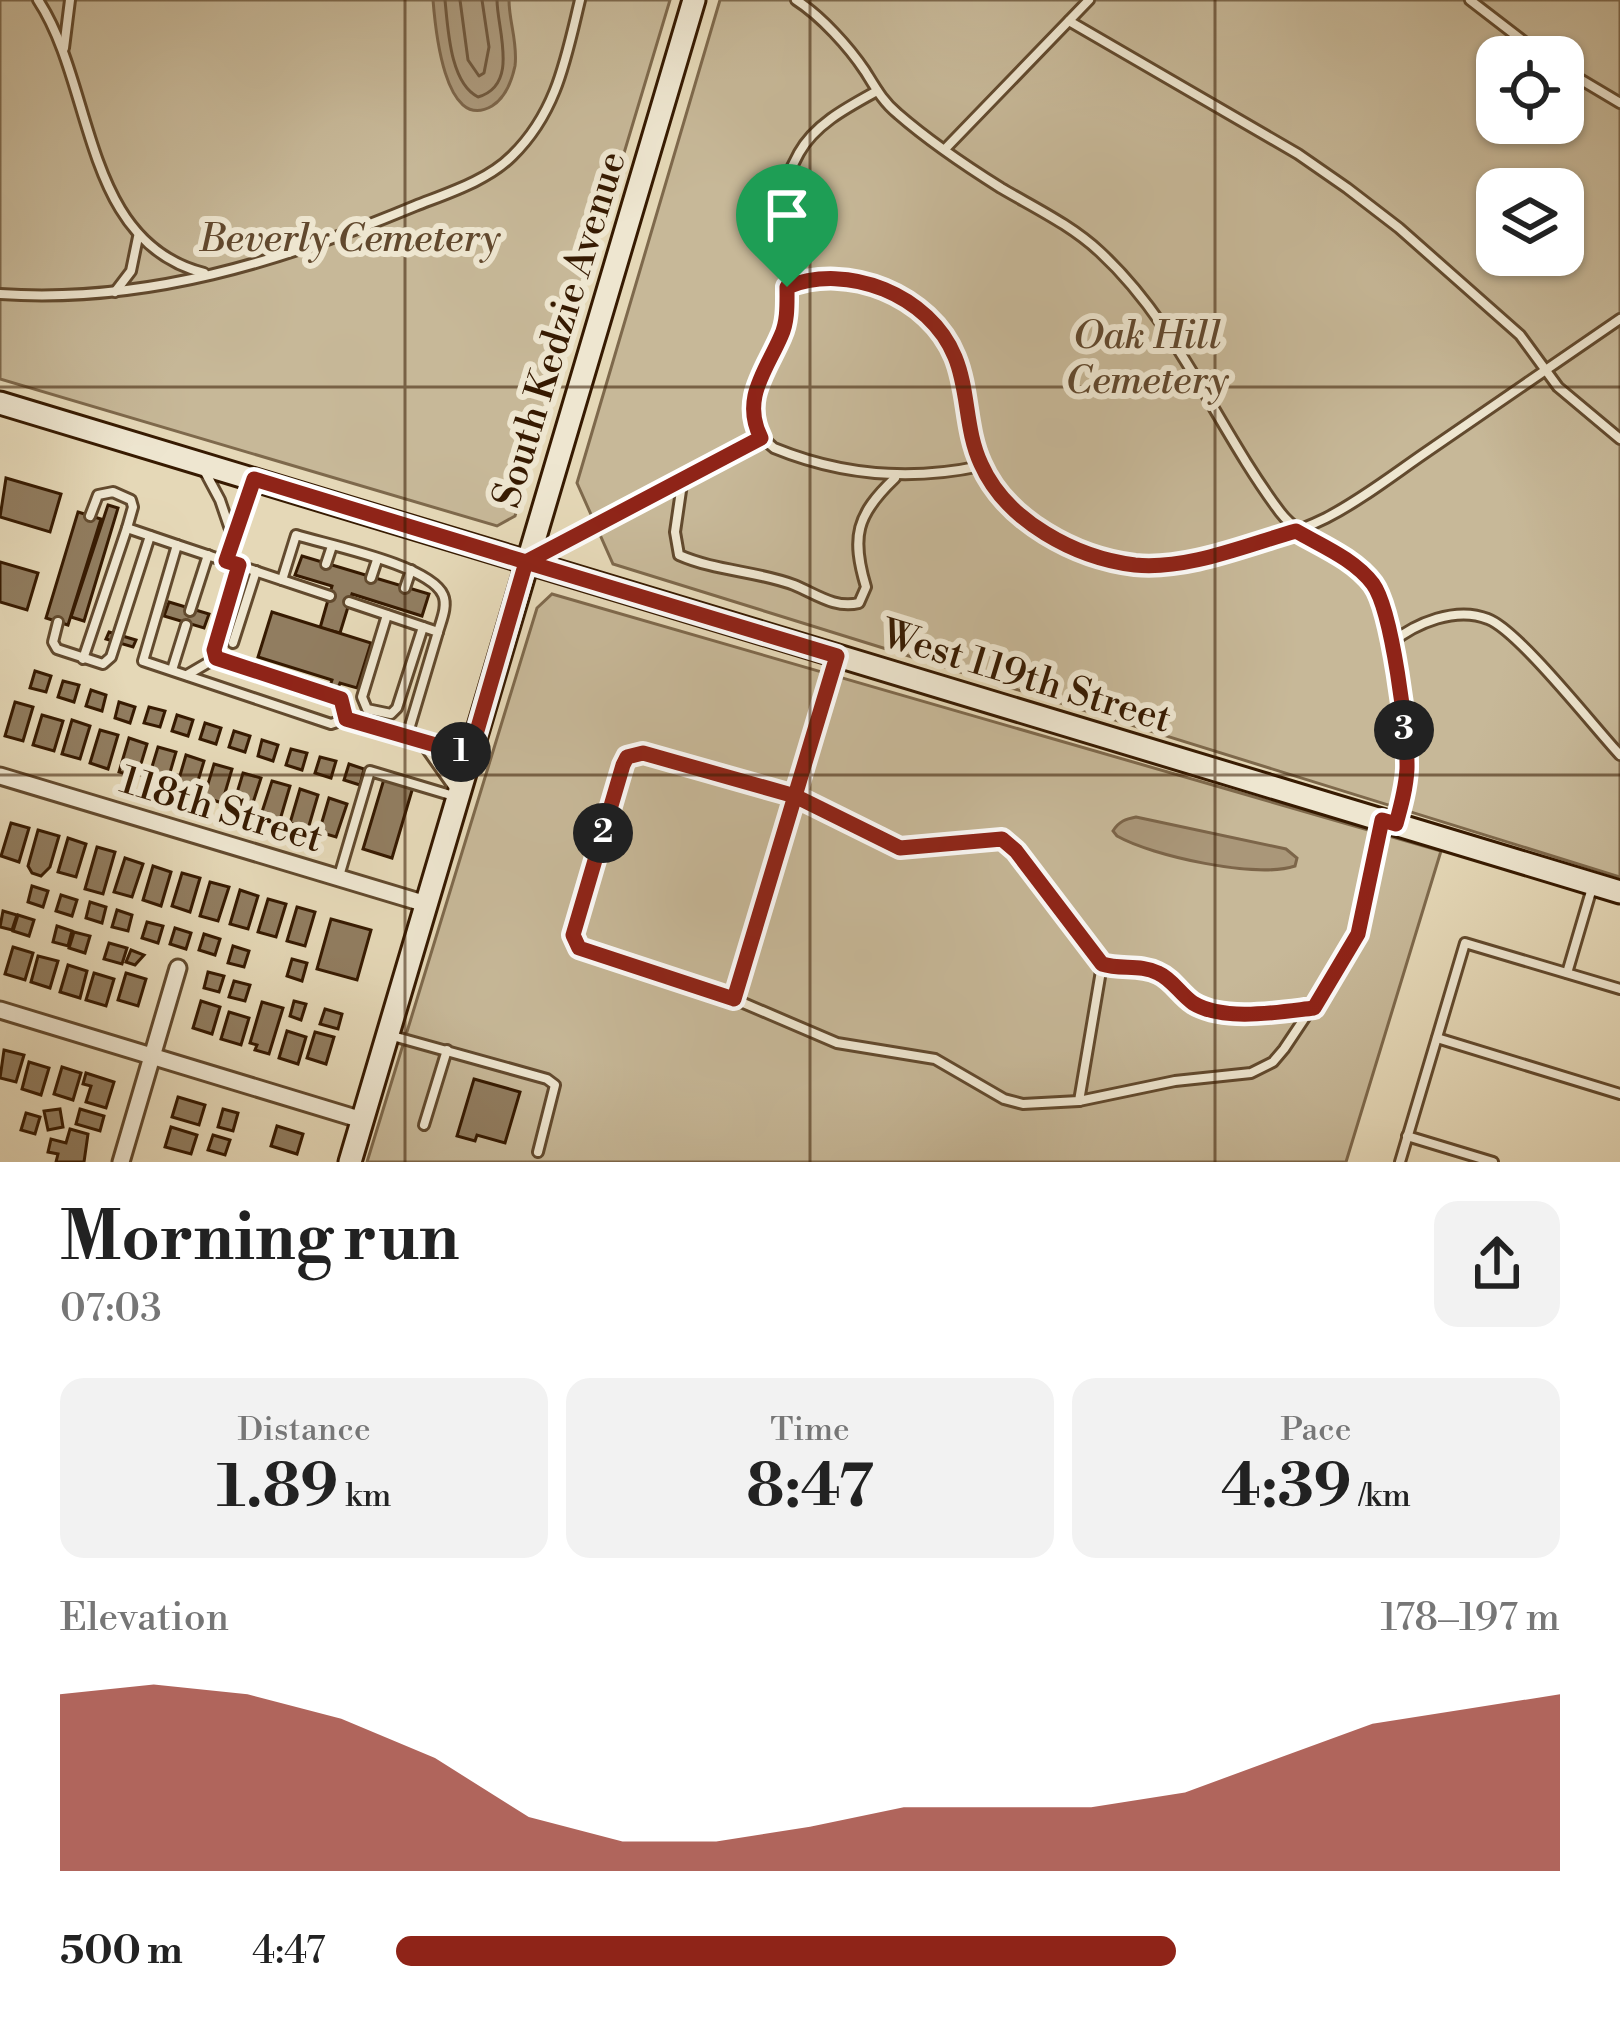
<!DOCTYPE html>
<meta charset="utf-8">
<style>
:root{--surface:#fff;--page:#f2f2f2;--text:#222;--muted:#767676;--accent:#8f2418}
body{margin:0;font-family:"Libre Bodoni",serif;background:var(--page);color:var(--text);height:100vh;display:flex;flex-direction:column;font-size:45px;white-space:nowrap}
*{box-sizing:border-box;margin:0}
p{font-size:39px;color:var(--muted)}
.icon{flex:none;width:66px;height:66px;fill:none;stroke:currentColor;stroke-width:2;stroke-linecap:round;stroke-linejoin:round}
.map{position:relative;height:1162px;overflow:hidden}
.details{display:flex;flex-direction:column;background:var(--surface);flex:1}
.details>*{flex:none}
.tools{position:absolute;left:1476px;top:36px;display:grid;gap:24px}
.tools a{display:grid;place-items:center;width:108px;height:108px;border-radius:24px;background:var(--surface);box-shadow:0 3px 9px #0004;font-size:60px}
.pin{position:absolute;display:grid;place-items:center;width:102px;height:102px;color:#fff;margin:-123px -51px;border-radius:50% 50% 50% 0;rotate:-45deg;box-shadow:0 0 12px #0007}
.pin .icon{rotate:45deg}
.km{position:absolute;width:60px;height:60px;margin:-30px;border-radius:50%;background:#222;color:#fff;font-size:33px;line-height:60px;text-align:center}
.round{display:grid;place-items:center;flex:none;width:126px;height:126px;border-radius:24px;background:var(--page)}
.overview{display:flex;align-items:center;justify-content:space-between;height:204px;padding:0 60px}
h1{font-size:66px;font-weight:700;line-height:90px}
.figures{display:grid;grid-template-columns:repeat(3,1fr);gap:18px;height:204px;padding:12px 60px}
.figures div{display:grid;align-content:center;border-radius:24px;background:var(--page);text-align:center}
.figures b{font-size:60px;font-weight:700}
.figures small{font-size:33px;font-weight:400}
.figures p{font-size:33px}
.chart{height:336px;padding:24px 60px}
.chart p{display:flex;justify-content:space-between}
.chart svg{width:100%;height:216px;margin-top:12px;fill:var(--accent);opacity:.7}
ul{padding:0 60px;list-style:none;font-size:39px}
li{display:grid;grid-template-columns:192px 144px 1fr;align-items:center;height:90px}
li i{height:30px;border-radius:15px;background:var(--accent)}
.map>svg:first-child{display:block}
.green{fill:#c7b898;stroke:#7e694c;stroke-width:3;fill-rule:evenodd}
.water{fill:#aa9779;stroke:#7c6549;stroke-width:3}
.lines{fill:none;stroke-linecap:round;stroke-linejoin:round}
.shore{stroke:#70583d;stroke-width:3}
.building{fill:#917d60;stroke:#361a01;stroke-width:3}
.lane-casing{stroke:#624a2e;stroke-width:14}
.street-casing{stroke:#624a2e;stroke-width:21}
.secondary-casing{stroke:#361a01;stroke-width:27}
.lane{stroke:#eee6d0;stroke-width:8}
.street{stroke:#eee6d0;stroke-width:15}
.secondary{stroke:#eee6d0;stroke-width:21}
.route-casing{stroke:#fff;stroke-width:24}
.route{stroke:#8f2418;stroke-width:15}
.grid{fill:none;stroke:#361a01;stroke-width:3;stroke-opacity:0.55}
.labels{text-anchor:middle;stroke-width:12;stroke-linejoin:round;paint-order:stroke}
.park-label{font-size:39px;font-style:italic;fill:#62492e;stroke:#eee6d0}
.street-label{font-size:39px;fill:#361a01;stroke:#eee6d0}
</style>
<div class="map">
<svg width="1620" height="1162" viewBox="0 0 1620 1162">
<rect width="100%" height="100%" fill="#e5d8b7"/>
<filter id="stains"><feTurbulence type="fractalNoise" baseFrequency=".00167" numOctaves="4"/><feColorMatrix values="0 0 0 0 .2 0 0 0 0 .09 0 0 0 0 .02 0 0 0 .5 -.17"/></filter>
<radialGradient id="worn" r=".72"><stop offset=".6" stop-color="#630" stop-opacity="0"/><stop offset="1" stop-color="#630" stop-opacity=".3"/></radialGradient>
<g class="green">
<path d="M0 0H670L515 516 497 526 0 379Z"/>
<path d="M720 0H1620V877L613 564 577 483ZM1497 57H1563V123H1497ZM1497 189H1563V255H1497Z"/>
<path d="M552 594 1441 851 1346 1162H367L537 608Z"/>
</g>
<g class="water">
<path d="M433 0H509C509 22 518 43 515 66 512 80 505 98 492 106 444 134 435 25 433 0Z"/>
<path d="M1136 817 1286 849 1297 858 1295 866C1257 879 1152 856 1117 836L1113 831C1119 821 1126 819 1136 817Z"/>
</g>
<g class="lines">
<g class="shore">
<path d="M445 0C448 29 450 83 478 97 520 85 497 29 497 0"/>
<path d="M460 0 468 60 479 76 484 73 489 47 482 0"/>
</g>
</g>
<g class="building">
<path d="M6 478 61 494 50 532 0 517Z"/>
<path d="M108 505 118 508 84 621 71 617Z"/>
<path d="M78 512 101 519 68 625 46 618Z"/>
<path d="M302 556 429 594 422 616 352 594 340 633 320 628 332 586 295 575Z"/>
<path d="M0 562 38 573 27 610 0 602Z"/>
<path d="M169 602 209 614 204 628 164 616Z"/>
<path d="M272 612 371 643 357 688 340 683 338 688 330 686 332 680 258 657Z"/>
<path d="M109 632 136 640 133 647 106 639Z"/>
<path d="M35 671 51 676 46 692 30 688Z"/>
<path d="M63 681 79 685 74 702 58 697Z"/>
<path d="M91 690 106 695 102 711 86 706Z"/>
<path d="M15 702 33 707 23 741 5 736Z"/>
<path d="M119 702 135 707 130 723 115 718Z"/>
<path d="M149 707 165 711 160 727 144 723Z"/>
<path d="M42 715 63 721 54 751 33 745Z"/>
<path d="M177 715 193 720 188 736 172 731Z"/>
<path d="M72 720 90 726 80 759 62 754Z"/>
<path d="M205 723 221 728 216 744 200 739Z"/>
<path d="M100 730 118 735 108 769 90 763Z"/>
<path d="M234 731 250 736 245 752 229 747Z"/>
<path d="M129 738 147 744 137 777 119 772Z"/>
<path d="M262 740 278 745 273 761 258 756Z"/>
<path d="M158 747 176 752 166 786 148 780Z"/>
<path d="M291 749 307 753 302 770 286 765Z"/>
<path d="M186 755 204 761 194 794 176 789Z"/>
<path d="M320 757 336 761 331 778 315 773Z"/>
<path d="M214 764 232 769 222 803 204 797Z"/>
<path d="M349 764 364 769 360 785 344 780Z"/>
<path d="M243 773 261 778 250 812 233 806Z"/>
<path d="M384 779 413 787 392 858 363 849Z"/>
<path d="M272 781 290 786 280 820 261 815Z"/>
<path d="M300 789 318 795 308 829 290 823Z"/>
<path d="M329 798 347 804 336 837 319 832Z"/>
<path d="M11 823 29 828 19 862 1 856Z"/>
<path d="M38 830 59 836 50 867 41 876 32 873 28 866Z"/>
<path d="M68 838 86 844 76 877 58 872Z"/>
<path d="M97 847 115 852 103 894 85 889Z"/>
<path d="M125 858 143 864 132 897 114 892Z"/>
<path d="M153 866 171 872 161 906 143 900Z"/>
<path d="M182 873 200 878 190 912 172 906Z"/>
<path d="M210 882 229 887 218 921 200 916Z"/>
<path d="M32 886 48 891 43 907 28 902Z"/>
<path d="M240 890 258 896 248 929 230 924Z"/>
<path d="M61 895 77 900 72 916 56 911Z"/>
<path d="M268 899 286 904 276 937 258 932Z"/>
<path d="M90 902 106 907 102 923 86 918Z"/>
<path d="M297 907 315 912 305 946 287 941Z"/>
<path d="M117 910 132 915 128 931 112 927Z"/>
<path d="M3 911 17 915 12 930 0 927Z"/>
<path d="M18 915 34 920 29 936 13 931Z"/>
<path d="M331 919 371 930 357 980 317 969Z"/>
<path d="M147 922 163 926 158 943 142 938Z"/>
<path d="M57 926 72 931 68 946 53 942Z"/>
<path d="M175 928 191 933 186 949 170 944Z"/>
<path d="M74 932 90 936 85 953 69 948Z"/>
<path d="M204 934 220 939 215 955 199 950Z"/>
<path d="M109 943 127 948 122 964 104 959Z"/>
<path d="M233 946 249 951 244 967 228 963Z"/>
<path d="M13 947 33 953 25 980 5 974Z"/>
<path d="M131 950 144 955 135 965 126 962Z"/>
<path d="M38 956 58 961 50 988 31 982Z"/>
<path d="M292 959 307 963 302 981 287 976Z"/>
<path d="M68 965 87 971 80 998 60 992Z"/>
<path d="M208 972 224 976 219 992 204 988Z"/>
<path d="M94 973 114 979 106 1006 86 1000Z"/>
<path d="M126 973 146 979 138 1006 118 1000Z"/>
<path d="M234 981 250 985 245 1001 229 997Z"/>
<path d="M201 1001 220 1007 212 1034 193 1028Z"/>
<path d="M294 1001 306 1004 301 1020 290 1016Z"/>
<path d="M262 1002 283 1008 269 1054 255 1050 257 1045 250 1043Z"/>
<path d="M325 1009 342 1014 338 1029 320 1024Z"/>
<path d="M229 1012 249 1018 241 1045 221 1039Z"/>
<path d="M287 1031 306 1037 298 1064 279 1058Z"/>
<path d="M315 1032 334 1037 326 1064 307 1058Z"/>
<path d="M4 1050 24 1055 16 1082 0 1078Z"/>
<path d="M29 1062 49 1068 41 1095 22 1089Z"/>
<path d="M62 1067 81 1073 73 1100 54 1094Z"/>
<path d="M86 1073 114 1082 106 1108 86 1102 91 1086 83 1084Z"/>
<path d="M474 1079 520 1092 505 1143 477 1135 475 1141 457 1136Z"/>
<path d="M178 1097 205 1105 199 1125 172 1117Z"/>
<path d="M60 1109 63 1127 48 1130 44 1111Z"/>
<path d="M80 1109 104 1116 100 1131 76 1124Z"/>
<path d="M223 1109 238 1113 233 1131 218 1127Z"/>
<path d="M26 1113 40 1117 35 1134 21 1130Z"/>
<path d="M277 1126 303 1134 297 1154 271 1146Z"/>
<path d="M171 1127 197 1135 191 1154 165 1147Z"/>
<path d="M70 1129 88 1134 84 1162H56L58 1154 48 1152 51 1139 66 1143Z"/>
<path d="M213 1135 230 1140 225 1155 208 1150Z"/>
</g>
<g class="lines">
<g class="lane-casing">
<g id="lane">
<path d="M38 0C95 86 82 242 204 273"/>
<path d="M796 0C821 16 849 47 865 71 875 87 883 102 898 114 929 141 966 166 1001 188 1035 208 1071 225 1100 252 1178 324 1217 428 1280 512 1306 546 1357 553 1377 591 1394 623 1408 733 1407 770 1406 788 1401 805 1397 823"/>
<path d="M1470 0 1544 57"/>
<path d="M1069 21 1298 154 1347 188 1399 228 1520 335 1558 387 1620 439"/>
<path d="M64 48 70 0"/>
<path d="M1563 69 1620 103"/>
<path d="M877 91C848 107 815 124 799 153 761 219 797 263 785 324 779 355 752 377 752 409 753 427 761 437 774 448 840 475 911 481 981 466"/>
<path d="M946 148 1089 0"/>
<path d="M787 287C847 262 929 295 955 357 969 390 966 429 980 463 1006 526 1095 569 1160 565 1203 562 1288 537 1326 518 1361 500 1393 475 1425 453 1490 408 1555 364 1620 319"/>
<path d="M115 292 131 271 138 237"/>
<path d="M0 294C145 304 283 261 415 206 448 193 487 181 512 156 557 112 566 58 580 0"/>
<path d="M204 470 220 500 233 538"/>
<path d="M683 477 675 532 679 555C715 571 757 571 794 585 816 594 835 609 859 603L866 587C851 537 856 515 895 478"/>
<path d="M90 516 98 495 113 492 131 500 133 507 127 528 177 545"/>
<path d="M533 558 761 438"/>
<path d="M226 561 254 481"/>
<path d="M326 564 332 546"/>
<path d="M239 565 214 650 216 658 341 699 346 719"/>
<path d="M371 578 377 560"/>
<path d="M282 580 296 535C328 545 430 565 443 595 448 606 441 621 438 632"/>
<path d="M405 588 411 570"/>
<path d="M330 596 177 545 143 661 331 724 346 719 467 754"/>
<path d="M349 602 438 632 407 736"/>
<path d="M190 611 208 555"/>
<path d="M387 615 362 697 367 709 391 714 397 708 423 627"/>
<path d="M58 622 53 642 57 649 103 664 111 657 150 536"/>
<path d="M233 643 256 571"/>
<path d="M1391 643C1416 623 1456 606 1488 619 1518 630 1594 727 1620 755"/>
<path d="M83 659 127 528"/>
<path d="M172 670 186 625"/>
<path d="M187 675 216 658"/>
<path d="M421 741 457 792"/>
<path d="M339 876 370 771 457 797"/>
<path d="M1567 973 1592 888"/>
<path d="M734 999 837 656"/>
<path d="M1314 1008 1230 1013 1206 1010 1154 971 1102 965 1015 851 1002 839 900 848 795 796 643 753 627 757 623 765 573 935V942L587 953 734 999 837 1043 935 1059 1004 1099 1023 1104 1079 1101 1175 1081 1251 1073 1273 1062 1284 1049 1352 947 1363 918 1381 822"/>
<path d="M389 1035 547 1079 555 1085 538 1152"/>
<path d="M1437 1038 1620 1094"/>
<path d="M1079 1101 1102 965"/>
<path d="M424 1125 447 1050"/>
<path d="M1407 1136 1493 1162"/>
<path d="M1400 1162 1465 943 1620 989"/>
</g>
</g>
<g class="street-casing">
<g id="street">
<path d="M0 776 426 904"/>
<path d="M0 1010 362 1120"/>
<path d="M121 1162 178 968"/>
</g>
</g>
<g class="secondary-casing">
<g id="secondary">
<path d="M0 403 1620 892"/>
<path d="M350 1162 694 0"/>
</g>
</g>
<use href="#lane" class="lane"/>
<use href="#street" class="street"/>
<use href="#secondary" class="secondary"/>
</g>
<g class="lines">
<g class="route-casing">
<path id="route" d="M787 287C787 303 788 321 781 336 766 371 741 399 761 438L526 562 254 479 226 561 239 565 214 650 216 658 341 699 346 719 470 755 526 562 837 656C803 770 768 885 734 999L579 948 573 935 623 765 627 757 643 753 795 796 900 848 1002 839 1016 851 1102 964C1121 970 1140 964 1158 973 1172 979 1180 994 1193 1003 1224 1022 1279 1012 1314 1008L1358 934 1382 820 1396 824C1401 806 1406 788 1407 769 1408 734 1392 610 1373 584 1354 559 1322 546 1296 531 1246 545 1188 570 1135 565 1076 558 1006 521 981 464 965 430 969 391 955 357 930 295 847 262 787 287"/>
</g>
<use href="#route" class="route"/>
</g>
<path class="grid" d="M405 0V1162M810 0V1162M1215 0V1162M0 387H1620M0 775H1620"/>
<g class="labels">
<g class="park-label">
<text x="350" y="251">Beverly Cemetery</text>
<text x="1147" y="348">Oak Hill<tspan x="1147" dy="45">Cemetery</tspan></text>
</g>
<g class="street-label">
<text transform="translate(558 329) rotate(-73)" y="14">South Kedzie Avenue</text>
<text transform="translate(1027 675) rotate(17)" y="14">West 119th Street</text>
<text transform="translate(222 808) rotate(17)" y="14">118th Street</text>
</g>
</g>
<rect width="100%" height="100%" filter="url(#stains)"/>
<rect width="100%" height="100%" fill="url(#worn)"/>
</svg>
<div class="tools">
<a><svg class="icon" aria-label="locate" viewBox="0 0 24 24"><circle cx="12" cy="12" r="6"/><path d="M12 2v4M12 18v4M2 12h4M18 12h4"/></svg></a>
<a><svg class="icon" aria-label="layers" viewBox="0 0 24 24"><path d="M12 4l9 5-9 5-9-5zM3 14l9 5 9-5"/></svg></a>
</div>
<div class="pin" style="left:787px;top:287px;background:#1e9e55"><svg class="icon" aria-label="arrive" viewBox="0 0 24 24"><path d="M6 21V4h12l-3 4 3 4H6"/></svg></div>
<b class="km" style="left:461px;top:752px">1</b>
<b class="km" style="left:603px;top:833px">2</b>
<b class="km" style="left:1404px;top:730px">3</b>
</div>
<section class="details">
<div class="overview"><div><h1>Morning run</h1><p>07:03</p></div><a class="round"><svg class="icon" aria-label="share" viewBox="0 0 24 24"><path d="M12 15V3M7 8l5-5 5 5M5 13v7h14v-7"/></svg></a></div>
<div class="figures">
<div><p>Distance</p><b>1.89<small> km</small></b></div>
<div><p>Time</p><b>8:47</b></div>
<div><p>Pace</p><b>4:39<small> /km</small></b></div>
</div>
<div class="chart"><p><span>Elevation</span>178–197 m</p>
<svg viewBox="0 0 160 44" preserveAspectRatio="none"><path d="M0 44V8L10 6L20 8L30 13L40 21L50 33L60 38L70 38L80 35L90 31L100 31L110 31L120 28L130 21L140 14L150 11L160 8V44z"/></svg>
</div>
<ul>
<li><b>500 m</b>4:47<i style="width:67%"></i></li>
</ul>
</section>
